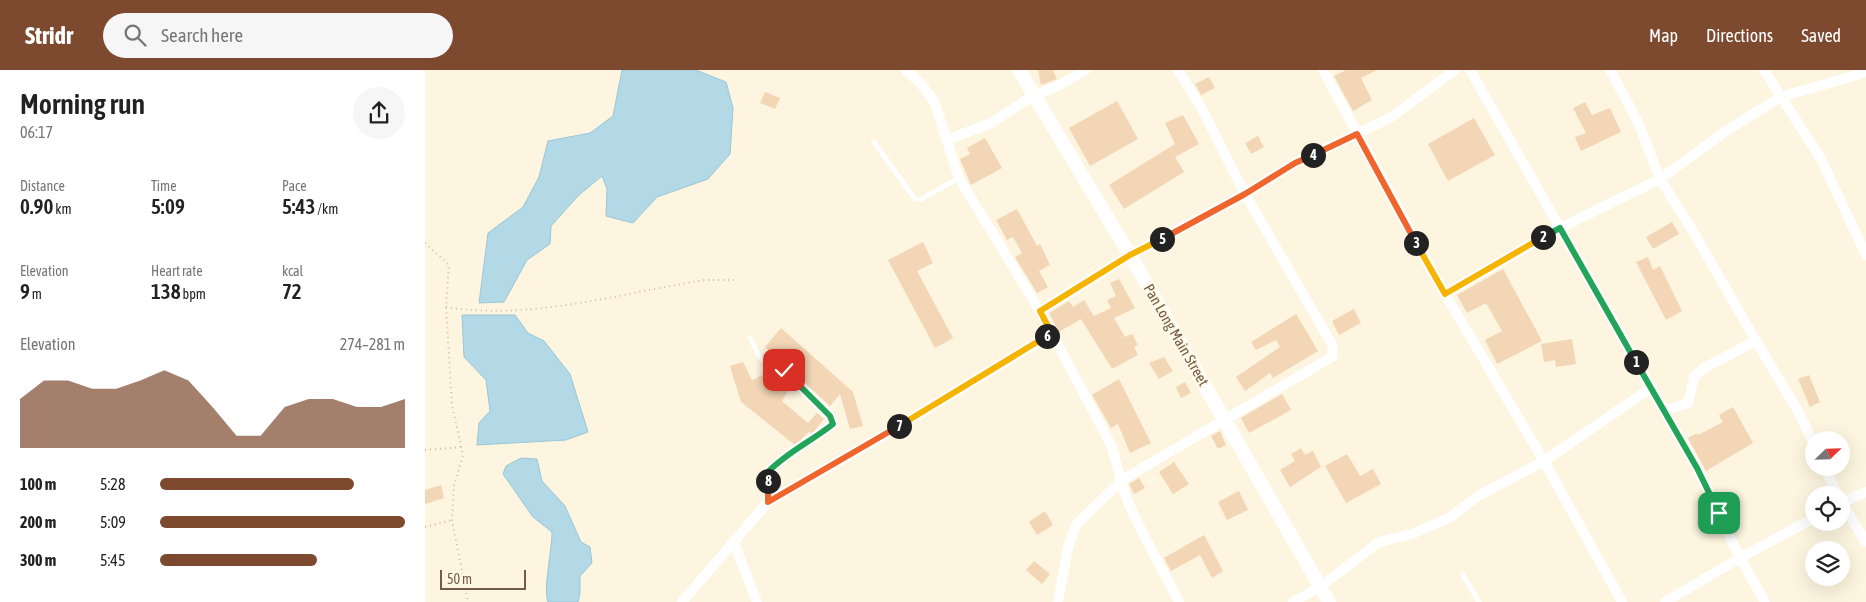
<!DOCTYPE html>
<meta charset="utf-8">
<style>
:root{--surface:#fff;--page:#f6f6f6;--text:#222;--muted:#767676;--accent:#7d4a2f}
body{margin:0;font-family:"Asap Condensed",sans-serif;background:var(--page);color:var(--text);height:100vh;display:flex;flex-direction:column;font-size:19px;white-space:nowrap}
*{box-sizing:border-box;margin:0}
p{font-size:16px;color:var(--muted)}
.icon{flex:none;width:28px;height:28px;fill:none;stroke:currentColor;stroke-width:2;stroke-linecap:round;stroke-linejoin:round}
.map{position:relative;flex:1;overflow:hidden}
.side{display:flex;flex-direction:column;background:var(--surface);width:425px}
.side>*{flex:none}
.needle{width:32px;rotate:67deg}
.tools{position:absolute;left:1380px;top:361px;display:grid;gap:10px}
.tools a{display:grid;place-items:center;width:45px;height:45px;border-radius:50%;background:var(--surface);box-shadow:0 5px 20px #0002;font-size:25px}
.scale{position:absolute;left:15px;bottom:12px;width:86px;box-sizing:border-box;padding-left:5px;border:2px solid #735c46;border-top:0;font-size:14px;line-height:18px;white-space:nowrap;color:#735c46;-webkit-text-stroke:4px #fff8e6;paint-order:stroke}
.pin{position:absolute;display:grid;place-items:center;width:42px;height:42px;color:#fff;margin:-21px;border-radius:10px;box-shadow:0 2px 8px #0006}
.km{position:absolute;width:25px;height:25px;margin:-12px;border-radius:50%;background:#222;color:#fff;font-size:14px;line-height:25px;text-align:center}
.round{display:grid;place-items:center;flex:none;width:52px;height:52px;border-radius:26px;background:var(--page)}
.summary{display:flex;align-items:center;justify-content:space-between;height:85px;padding:0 20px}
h1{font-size:28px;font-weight:600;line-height:38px}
.stats{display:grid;grid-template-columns:repeat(3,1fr);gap:8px;height:85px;padding:5px 20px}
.stats div{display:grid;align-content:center}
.stats b{font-size:21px;font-weight:600}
.stats small{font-size:14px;font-weight:400}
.stats p{font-size:14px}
.chart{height:140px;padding:10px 20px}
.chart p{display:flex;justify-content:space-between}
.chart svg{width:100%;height:90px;margin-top:5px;fill:var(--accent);opacity:.7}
ul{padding:0 20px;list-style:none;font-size:16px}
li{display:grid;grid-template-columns:80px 60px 1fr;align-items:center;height:38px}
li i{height:12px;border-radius:6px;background:var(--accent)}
header{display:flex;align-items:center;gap:30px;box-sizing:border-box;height:70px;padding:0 25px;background:var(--accent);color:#fff}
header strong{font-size:24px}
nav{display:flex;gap:28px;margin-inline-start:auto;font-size:18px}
.search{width:350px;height:45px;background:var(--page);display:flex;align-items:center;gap:12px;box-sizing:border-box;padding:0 18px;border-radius:28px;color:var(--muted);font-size:19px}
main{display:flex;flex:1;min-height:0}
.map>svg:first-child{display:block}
.water{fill:#b3d8e6;stroke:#99c7d8}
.building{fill:#f3d6b5}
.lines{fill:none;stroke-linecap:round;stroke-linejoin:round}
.path{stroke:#d7b999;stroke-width:2;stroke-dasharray:1 4;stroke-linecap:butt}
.lane{stroke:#fff;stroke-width:5}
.street{stroke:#fff;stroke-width:10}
.secondary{stroke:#fff;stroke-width:14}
.split-1-casing{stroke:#fff;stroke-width:10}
.split-2-casing{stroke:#fff;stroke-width:10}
.split-3-casing{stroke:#fff;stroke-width:10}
.split-4-casing{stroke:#fff;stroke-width:10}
.split-5-casing{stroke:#fff;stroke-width:10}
.split-6-casing{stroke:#fff;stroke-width:10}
.split-7-casing{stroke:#fff;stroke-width:10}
.split-8-casing{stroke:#fff;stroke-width:10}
.split-9-casing{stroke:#fff;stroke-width:10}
.split-1{stroke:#22a559;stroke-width:6}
.split-2{stroke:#22a559;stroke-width:6}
.split-3{stroke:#f5b400;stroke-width:6}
.split-4{stroke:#f0652b;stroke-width:6}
.split-5{stroke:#f0652b;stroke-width:6}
.split-6{stroke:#f5b400;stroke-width:6}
.split-7{stroke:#f5b400;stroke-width:6}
.split-8{stroke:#f0652b;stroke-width:6}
.split-9{stroke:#22a559;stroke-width:6}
.labels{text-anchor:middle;stroke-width:4;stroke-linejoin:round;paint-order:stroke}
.street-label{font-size:15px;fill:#735c46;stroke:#fff8e6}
</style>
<header>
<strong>Stridr</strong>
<div class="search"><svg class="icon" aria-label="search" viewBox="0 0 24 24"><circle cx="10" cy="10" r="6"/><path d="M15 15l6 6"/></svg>Search here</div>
<nav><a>Map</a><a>Directions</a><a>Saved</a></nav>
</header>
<main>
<section class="side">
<div class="summary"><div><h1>Morning run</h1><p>06:17</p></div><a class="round"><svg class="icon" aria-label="share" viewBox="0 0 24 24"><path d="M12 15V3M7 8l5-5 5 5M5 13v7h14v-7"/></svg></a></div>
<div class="stats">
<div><p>Distance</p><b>0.90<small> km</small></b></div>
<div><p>Time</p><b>5:09</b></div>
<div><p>Pace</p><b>5:43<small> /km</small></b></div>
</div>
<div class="stats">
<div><p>Elevation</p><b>9<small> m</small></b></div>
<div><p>Heart rate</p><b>138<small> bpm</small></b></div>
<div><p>kcal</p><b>72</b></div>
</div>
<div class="chart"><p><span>Elevation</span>274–281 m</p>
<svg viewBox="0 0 160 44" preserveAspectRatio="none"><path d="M0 44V20L10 11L20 11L30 15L40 15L50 11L60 6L70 11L80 24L90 38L100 38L110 24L120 20L130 20L140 24L150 24L160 20V44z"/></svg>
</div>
<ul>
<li><b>100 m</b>5:28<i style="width:79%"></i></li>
<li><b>200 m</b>5:09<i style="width:100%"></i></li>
<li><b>300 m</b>5:45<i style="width:64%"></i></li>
</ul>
</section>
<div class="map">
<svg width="1441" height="532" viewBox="0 0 1441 532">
<rect width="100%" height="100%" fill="#fdf5df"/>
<g class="water">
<path d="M197 0H271L301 12 308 38 305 84 283 109 232 127 208 153 181 146 182 119 177 106 154 125 126 156 125 174 102 190 79 232 54 233 63 163 98 137 114 107 123 71 165 63 188 46Z"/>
<path d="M37 245H90L103 263 119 271 145 304 163 362 141 370 52 375 54 353 65 341 61 310 39 287Z"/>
<path d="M96 388 112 389 117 411 140 436 156 472 165 477 167 493 155 506V524L153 532H123C118 517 127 482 127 462L108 447 78 404 81 396Z"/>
</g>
<g class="building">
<path d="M613 0H628L632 9 616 15Z"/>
<path d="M921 0H952L936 8 947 30 928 41 909 6Z"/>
<path d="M784 7 790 18 776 25 770 14Z"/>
<path d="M340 22 355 28 350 39 335 33Z"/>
<path d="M692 31 713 69 665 96 644 58Z"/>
<path d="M1160 32 1167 45 1185 38 1196 62 1156 81 1150 67 1161 63 1148 38Z"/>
<path d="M758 45 774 74 750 87 759 102 699 139 684 115 750 74 740 53Z"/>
<path d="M1049 48 1070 85 1023 111 1003 74Z"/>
<path d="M833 66 839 77 826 84 820 73Z"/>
<path d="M560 68 577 98 546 115 535 89 545 84 542 78Z"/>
<path d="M592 139 612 176 615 174 625 195 614 201 623 217 612 223 590 187 597 183 588 167 582 170 571 150Z"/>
<path d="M1247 152 1254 164 1228 179 1221 167Z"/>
<path d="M498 172 508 193 492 201 528 268 510 278 463 190Z"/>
<path d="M1223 187 1228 200 1235 196 1257 241 1241 250 1211 192Z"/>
<path d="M1078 199 1117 271 1072 294 1060 270 1077 261 1061 233 1042 243 1032 225Z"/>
<path d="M694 209 710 238 689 248 700 267 707 264 713 275 709 277 713 285 687 299 656 249 634 262 624 243 644 231 648 237 659 230 669 246 686 238 682 230 691 226 685 213Z"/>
<path d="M929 239 936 253 914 265 907 251Z"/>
<path d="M871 244 893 281 848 308 845 303 820 321 811 307 855 277 851 270 831 280 826 272Z"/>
<path d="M356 258 428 322 438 356 425 359 415 324 405 336 340 277Z"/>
<path d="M1147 269 1151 294 1131 297 1130 290 1119 292 1116 274Z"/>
<path d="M739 287 748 301 734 309 724 293Z"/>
<path d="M318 292 327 310 348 300 356 304 367 314 357 331 383 353 392 343 399 349 387 364 384 362 370 375 316 332 305 296Z"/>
<path d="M1384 305 1395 332 1385 337 1373 309Z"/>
<path d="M694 309 726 373 705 383 693 354 686 358 667 325Z"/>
<path d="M760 312 766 323 756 328 751 317Z"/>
<path d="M857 324 866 340 824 363 816 348Z"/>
<path d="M1308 337 1328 373 1281 401 1263 368 1272 363 1273 365 1298 352 1294 345Z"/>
<path d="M795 361 801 375 793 379 786 366Z"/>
<path d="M876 378 880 385 888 381 896 397 865 417 855 400 870 391 866 384Z"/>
<path d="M922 384 935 406 948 399 956 414 921 433 900 396Z"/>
<path d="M749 392 764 414 748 424 734 402Z"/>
<path d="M714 408 720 418 709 424 704 414Z"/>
<path d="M16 415 19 428 0 434V420Z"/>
<path d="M814 421 823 440 802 450 793 432Z"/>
<path d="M620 441 628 455 612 465 604 452Z"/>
<path d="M779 465 798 501 787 508 775 485 746 501 739 488Z"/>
<path d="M609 491 625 504 617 514 601 500Z"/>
</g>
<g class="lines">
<g class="path">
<path d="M0 173 24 195 21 237 27 335 38 385 29 415 27 450 43 532"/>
<path d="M21 237C105 251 196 223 280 210H309"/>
<path d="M0 380 37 377"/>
<path d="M0 457 27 450"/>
</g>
<g class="lane">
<path d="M449 72 490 129H496L534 108"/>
<path d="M325 268 336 289 359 300 405 346 408 354C387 371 362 382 343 402V432"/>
<path d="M1038 505 1054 532"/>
</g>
<g class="street">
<path d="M481 0 496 14 509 31 534 108 615 241 686 375 701 427 710 448 754 532"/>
<path d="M898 0 1020 224 1119 391 1197 532"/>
<path d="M1045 0 1272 398 1315 488 1240 532"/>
<path d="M1185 0 1213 52 1235 109 1269 163 1331 271 1279 298 1269 307 1263 333 1239 341"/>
<path d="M1339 0 1396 89 1441 185"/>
<path d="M522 70 566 53 608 26 633 16 661 0"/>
<path d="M1020 224 1135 158 1235 109 1304 59 1356 27 1441 2"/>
<path d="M615 241 705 185 820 124 870 93 965 48 1030 0"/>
<path d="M1331 271 1373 341 1389 374"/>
<path d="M1400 398 1413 425"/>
<path d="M1416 432 1441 472"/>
<path d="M1416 433 1441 422"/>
<path d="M309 473 332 532"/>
<path d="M257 532 343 432 446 373 627 264"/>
<path d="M633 532 643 478 651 455 697 410 907 287 908 276 820 124 777 39 753 0"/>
<path d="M868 532 895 517 954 472 987 464 1024 448 1053 426 1119 391 1226 318"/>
<path d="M1340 532 1315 488 1389 448"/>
</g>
<path class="secondary" d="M594 0 705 185 904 532"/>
</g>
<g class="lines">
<g class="split-1-casing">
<path id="split-1" d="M1211 292 1272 398 1294 443"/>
</g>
<g class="split-2-casing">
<path id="split-2" d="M1118 167 1135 158 1211 292"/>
</g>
<g class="split-3-casing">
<path id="split-3" d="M991 173 1020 224 1118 167"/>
</g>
<g class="split-4-casing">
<path id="split-4" d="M888 85 932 64 991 173"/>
</g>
<g class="split-5-casing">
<path id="split-5" d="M737 169 820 124 870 93 888 85"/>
</g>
<g class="split-6-casing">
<path id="split-6" d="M622 266 627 264 615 241 705 185 737 169"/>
</g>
<g class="split-7-casing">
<path id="split-7" d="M474 356 622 266"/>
</g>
<g class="split-8-casing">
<path id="split-8" d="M343 411V432L474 356"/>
</g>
<g class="split-9-casing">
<path id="split-9" d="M343 411V402C362 382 387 371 408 354L405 346 359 300"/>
</g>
<use href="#split-1" class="split-1"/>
<use href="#split-2" class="split-2"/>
<use href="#split-3" class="split-3"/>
<use href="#split-4" class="split-4"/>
<use href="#split-5" class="split-5"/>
<use href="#split-6" class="split-6"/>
<use href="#split-7" class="split-7"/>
<use href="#split-8" class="split-8"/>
<use href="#split-9" class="split-9"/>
</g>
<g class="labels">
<g class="street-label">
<text transform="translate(751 265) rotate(60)" y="5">Pan Long Main Street</text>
</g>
</g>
</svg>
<div class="tools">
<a><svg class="needle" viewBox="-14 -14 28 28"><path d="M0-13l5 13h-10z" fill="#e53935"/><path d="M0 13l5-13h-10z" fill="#767676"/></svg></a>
<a><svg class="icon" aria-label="locate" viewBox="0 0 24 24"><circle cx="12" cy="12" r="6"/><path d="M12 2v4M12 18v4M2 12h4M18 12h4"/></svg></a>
<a><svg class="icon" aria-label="layers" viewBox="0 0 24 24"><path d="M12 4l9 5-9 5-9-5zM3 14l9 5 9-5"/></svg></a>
</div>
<div class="scale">50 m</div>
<div class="pin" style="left:1294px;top:443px;background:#1e9e55"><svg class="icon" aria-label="arrive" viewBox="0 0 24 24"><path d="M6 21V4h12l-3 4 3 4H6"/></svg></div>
<div class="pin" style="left:359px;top:300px;background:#d93025"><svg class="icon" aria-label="check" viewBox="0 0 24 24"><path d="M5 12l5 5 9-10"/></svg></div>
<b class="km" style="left:1211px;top:292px">1</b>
<b class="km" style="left:1118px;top:167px">2</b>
<b class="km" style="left:991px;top:173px">3</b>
<b class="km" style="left:888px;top:85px">4</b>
<b class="km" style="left:737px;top:169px">5</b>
<b class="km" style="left:622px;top:266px">6</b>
<b class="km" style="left:474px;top:356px">7</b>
<b class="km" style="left:343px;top:411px">8</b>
</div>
</main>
